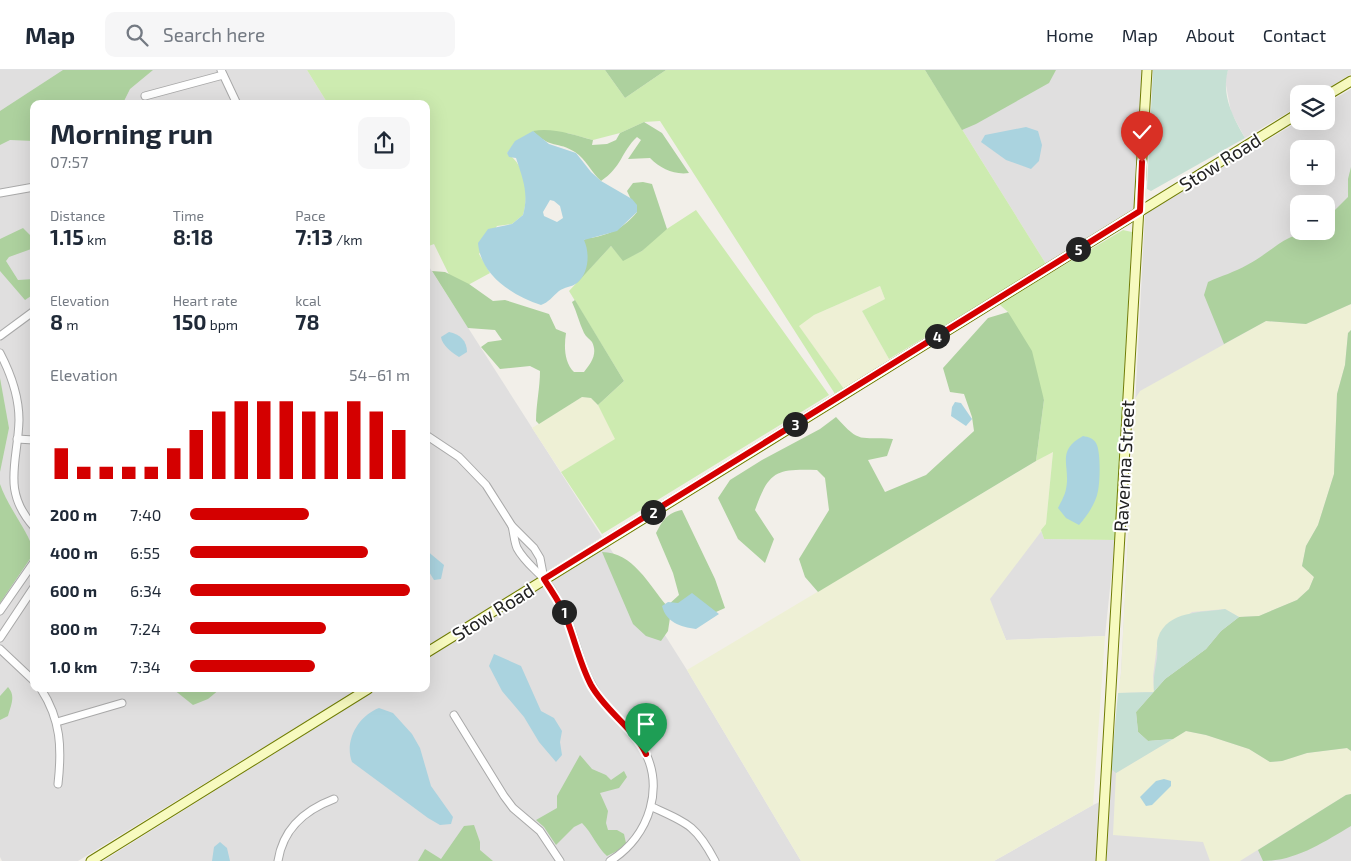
<!DOCTYPE html>
<meta charset="utf-8">
<style>
:root{--surface:#fff;--page:#f6f6f7;--text:#1f2937;--muted:#747a83;--line:#e0e1e3;--accent:#d40000}
body{margin:0;font-family:"Exo 2",sans-serif;background:var(--page);color:var(--text);height:100vh;display:flex;flex-direction:column;font-size:19px;white-space:nowrap}
*{box-sizing:border-box;margin:0}
p{font-size:16px;color:var(--muted)}
.icon{flex:none;width:28px;height:28px;fill:none;stroke:currentColor;stroke-width:2;stroke-linecap:round;stroke-linejoin:round}
.map{position:relative;flex:1;overflow:hidden}
.details{position:absolute;left:30px;top:30px;width:400px;height:592px;display:flex;flex-direction:column;background:var(--surface);border-radius:10px;box-shadow:0 5px 20px #0002}
.details>*{flex:none}
.fabs{position:absolute;left:1290px;top:15px;display:grid;gap:10px}
.fabs a{display:grid;place-items:center;width:45px;height:45px;border-radius:10px;background:var(--surface);box-shadow:0 5px 20px #0002;font-size:25px}
.pin{position:absolute;display:grid;place-items:center;width:42px;height:42px;color:#fff;margin:-51px -21px;border-radius:50% 50% 50% 0;rotate:-45deg;box-shadow:0 0 5px #0007}
.pin .icon{rotate:45deg}
.km{position:absolute;width:25px;height:25px;margin:-12px;border-radius:50%;background:#222;color:#fff;font-size:14px;line-height:25px;text-align:center}
.round{display:grid;place-items:center;flex:none;width:52px;height:52px;border-radius:10px;background:var(--page)}
.head{display:flex;align-items:center;justify-content:space-between;height:85px;padding:0 20px}
h1{font-size:28px;font-weight:700;line-height:38px}
.stats{display:grid;grid-template-columns:repeat(3,1fr);gap:8px;height:85px;padding:5px 20px}
.stats div{display:grid;align-content:center}
.stats b{font-size:21px;font-weight:700}
.stats small{font-size:14px;font-weight:400}
.stats p{font-size:14px}
.chart{height:140px;padding:10px 20px}
.chart p{display:flex;justify-content:space-between}
.chart svg{width:100%;height:90px;margin-top:5px;stroke:var(--accent);stroke-width:6}
ul{padding:0 20px;list-style:none;font-size:16px}
li{display:grid;grid-template-columns:80px 60px 1fr;align-items:center;height:38px}
li i{height:12px;border-radius:6px;background:var(--accent)}
header{display:flex;align-items:center;gap:30px;box-sizing:border-box;height:70px;padding:0 25px;background:var(--surface);border-bottom:1px solid var(--line)}
header strong{font-size:24px}
nav{display:flex;gap:28px;margin-inline-start:auto;font-size:18px}
.search{width:350px;height:45px;background:var(--page);display:flex;align-items:center;gap:12px;box-sizing:border-box;padding:0 18px;border-radius:10px;color:var(--muted);font-size:19px}
.map>svg:first-child{display:block}
.residential{fill:#e0dfdf;fill-rule:evenodd}
.farmland{fill:#eef0d5}
.grass{fill:#cdebb0}
.forest{fill:#add19e}
.wetland{fill:#c6e0d4}
.water{fill:#aad3df;fill-rule:evenodd}
.lines{fill:none;stroke-linecap:round;stroke-linejoin:round}
.street-casing{stroke:#a9a9a9;stroke-width:9}
.secondary-casing{stroke:#707d05;stroke-width:11}
.street{stroke:#fff;stroke-width:7}
.secondary{stroke:#f7fabf;stroke-width:9}
.route-casing{stroke:#fff;stroke-width:10}
.route{stroke:#d40000;stroke-width:6}
.labels{text-anchor:middle;stroke-width:4;stroke-linejoin:round;paint-order:stroke}
.street-label{font-size:19px;fill:#222;stroke:#fff}
</style>
<header>
<strong>Map</strong>
<div class="search"><svg class="icon" aria-label="search" viewBox="0 0 24 24"><circle cx="10" cy="10" r="6"/><path d="M15 15l6 6"/></svg>Search here</div>
<nav><a>Home</a><a>Map</a><a>About</a><a>Contact</a></nav>
</header>
<div class="map">
<svg width="1351" height="791" viewBox="0 0 1351 791">
<rect width="100%" height="100%" fill="#f2efe9"/>
<g class="residential">
<path d="M0 0H307L328 34H34V619H359L78 791H2L0 787Z"/>
<path d="M925 0H1144L1137 140 1046 194Z"/>
<path d="M1228 0H1351V4L1319 24H1299V36L1245 68 1231 42 1225 10Z"/>
<path d="M1351 19V791H1107L1106 761 1121 603 1145 144 1299 51H1326V34ZM1299 79H1326V106H1299ZM1299 134H1326V161H1299Z"/>
<path d="M426 192 602 467 426 578Z"/>
<path d="M1041 460 1044 469 1115 470 1105 566 1006 570 989 529Z"/>
<path d="M608 475 687 600 801 791H103L377 619H426V588Z"/>
<path d="M1104 730 1103 791H994L1093 735Z"/>
</g>
<g class="farmland">
<path d="M880 216 885 229 862 241 889 289 844 319 798 255 814 245Z"/>
<path d="M1351 234V260L1348 263 1345 295 1337 324 1334 404 1318 455 1306 476 1302 496 1314 507 1309 519 1297 530 1259 546 1239 547 1225 539 1192 542 1158 568 1153 606 1154 622 1118 623 1121 603 1135 329 1140 321 1266 251 1306 254Z"/>
<path d="M582 327 591 328 598 335 616 369 561 402 532 358Z"/>
<path d="M1053 381 1046 455 990 529 1006 570 1105 566 1093 735 994 791H801L687 600Z"/>
<path d="M1186 661 1206 665 1249 679 1270 692 1282 691 1307 683 1347 678 1351 681V724L1346 725 1240 791H1210L1203 772 1113 765 1116 703Z"/>
</g>
<g class="grass">
<path d="M307 0H605L625 28 666 0H925L1046 194 889 289 862 241 885 229 880 216 814 245 799 256 844 319 835 324 660 51 644 52 620 63 593 70 567 63 515 73 507 83C527 96 529 125 523 145L512 154 497 156 479 184 490 203 457 221 434 174 426 177V34H328Z"/>
<path d="M696 140 829 325 602 464 561 402 615 369 598 335 624 311 569 221 611 176 623 190 642 181 656 166Z"/>
<path d="M1123 160 1132 162 1115 470 1044 469 1041 460 1046 454 1053 382 1036 391 1044 330 1008 242 999 234Z"/>
</g>
<g class="forest">
<path d="M63 0H153L130 19 124 31 126 34H34V71L10 70 0 75V41Z"/>
<path d="M605 0H666L625 28Z"/>
<path d="M925 0H1056L1049 13 976 54 962 60Z"/>
<path d="M644 52 662 63 689 103C674 105 661 99 650 88L628 89 641 70 637 67C621 82 622 97 601 111 592 103 585 88 575 82 558 71 550 79 533 61 552 57 574 65 593 70L592 75 607 74 616 70 620 63Z"/>
<path d="M1351 97V234L1306 254 1266 251 1224 274 1204 225 1208 212C1221 206 1235 202 1247 195 1280 177 1284 161 1326 161V149L1348 127V109Z"/>
<path d="M643 112 652 114 667 159 642 181 623 191 611 176 576 214 583 204 584 170 588 167 591 168C611 164 624 158 637 142L627 121 633 113Z"/>
<path d="M23 158 34 169V178L9 187 6 191 18 210 34 209V224L25 230 0 201V169Z"/>
<path d="M432 201 445 202 469 214 493 231 505 230 549 244 556 259 566 263C564 276 564 292 574 302H584C591 293 598 284 592 272 590 269 586 267 584 263 579 253 577 242 572 232L575 230 624 311 598 335 591 328 582 327 539 354 536 351C536 334 540 318 540 301L530 296 500 299 481 277 488 272 502 270 495 260 468 258Z"/>
<path d="M1008 242 1032 281 1044 330 1036 391 818 522 805 507 799 489 829 440 825 408 817 400C777 399 769 400 755 440L774 469 765 493 738 469 718 428 730 410 762 390 820 359 836 347C861 375 859 366 893 369L887 386 868 390 885 422 926 405 974 361 972 347 964 324 950 322 943 298 988 248Z"/>
<path d="M1351 260V681L1347 678 1307 683 1282 691 1270 692 1249 679 1206 665 1186 661 1173 669 1148 671 1138 662 1136 642 1165 609 1206 579 1221 561 1239 547 1259 546 1297 530 1309 519 1314 507 1302 496 1306 476 1318 455 1334 404 1337 324 1345 295 1348 263Z"/>
<path d="M0 308 9 358 0 402Z"/>
<path d="M0 414C8 438 30 463 34 483L0 533Z"/>
<path d="M682 440 715 509 725 538 716 542 671 541 668 561 661 571 646 566 633 554 602 482C633 482 649 515 667 536L679 525 673 503 656 463C663 450 667 443 682 440Z"/>
<path d="M8 617C16 626 11 635 8 646L0 650V626Z"/>
<path d="M173 619H220L208 629 193 635Z"/>
<path d="M580 685 592 699 606 705 611 710 624 701 627 707 619 718 600 723 608 741 606 753 608 760H617L624 764 626 773 617 781 607 786C597 777 592 763 582 753L574 757 556 775 544 757 536 750 557 738V726Z"/>
<path d="M1351 724V756C1324 772 1296 791 1263 791L1258 780 1346 725Z"/>
<path d="M474 755 480 772V780L493 791H418L425 779 441 789 464 756Z"/>
</g>
<g class="wetland">
<path d="M1153 0H1228C1221 25 1233 47 1245 68L1151 121 1147 119Z"/>
<path d="M1225 539 1239 547 1221 561 1206 579 1165 609 1136 642 1138 662 1148 671 1173 669 1116 703 1111 699 1118 623 1154 622C1153 608 1155 601 1157 588 1158 581 1156 574 1158 568 1167 540 1202 543 1225 539Z"/>
</g>
<g class="water">
<path d="M1026 57 1038 61 1042 75 1039 91 1031 99 1006 90 981 72 985 65Z"/>
<path d="M533 61 549 74 576 83 591 102 601 111 632 129 637 135V142L617 161 584 170C590 183 589 203 577 213 572 217 564 217 559 221 552 227 549 232 541 235 512 225 481 206 478 173L488 159 512 154 523 145C529 124 523 109 516 88L509 87 507 83 515 71ZM550 130 554 131 560 136 563 148 557 152 544 146 543 142Z"/>
<path d="M449 262C460 264 467 271 467 282L459 287C452 283 442 275 441 267Z"/>
<path d="M955 332 961 333 972 349 966 356 951 346 952 337Z"/>
<path d="M1083 366C1088 367 1093 368 1096 373 1101 381 1100 412 1098 421 1096 433 1087 446 1079 455L1066 448 1058 438C1061 432 1065 425 1066 419 1071 396 1055 381 1083 366Z"/>
<path d="M426 480 444 495 441 509 434 510 426 497Z"/>
<path d="M692 523 719 544 696 559C680 557 666 552 662 536L668 532 678 533Z"/>
<path d="M494 584 521 596 541 641 554 648 562 661 560 672 562 685 556 692 539 672 524 647 502 621 489 596Z"/>
<path d="M379 638 393 643 412 664 420 678 431 716 453 747 451 754 440 755 428 748 352 692C344 671 358 646 379 638Z"/>
<path d="M1164 709 1171 711V716L1152 735 1146 736 1140 727 1156 711Z"/>
<path d="M220 772 227 778 230 791H212L214 777Z"/>
</g>
<g class="lines">
<g class="street-casing">
<g id="street">
<path d="M221 0 237 34"/>
<path d="M145 26 223 5"/>
<path d="M0 123 34 117"/>
<path d="M0 266 34 241"/>
<path d="M0 283C11 304 19 327 19 350 18 392 1 420 34 457"/>
<path d="M426 365 459 387 486 415 512 456 534 478 540 488 544 509"/>
<path d="M17 369 34 370"/>
<path d="M512 456C514 463 514 471 517 478 524 491 534 498 544 509 553 519 559 533 565 545 576 567 579 593 592 615 605 640 626 652 640 673 667 715 650 766 610 791"/>
<path d="M0 541 34 492"/>
<path d="M0 568 34 517"/>
<path d="M0 579 34 611"/>
<path d="M41 619C61 650 62 678 58 714"/>
<path d="M454 645 504 726 513 738 540 761 560 791"/>
<path d="M57 652 122 633"/>
<path d="M652 737C687 753 696 755 715 791"/>
<path d="M278 791C283 758 305 740 334 729"/>
</g>
</g>
<g class="secondary-casing">
<g id="secondary">
<path d="M1326 26 1351 11"/>
<path d="M426 583 1299 43"/>
<path d="M91 791 368 619"/>
<path d="M1101 791 1147 0"/>
</g>
</g>
<use href="#street" class="street"/>
<use href="#secondary" class="secondary"/>
</g>
<g class="lines">
<g class="route-casing">
<path id="route" d="M646 684C634 658 606 642 591 615 580 594 575 571 567 550 562 535 552 522 544 509L1140 141 1142 92"/>
</g>
<use href="#route" class="route"/>
</g>
<g class="labels">
<g class="street-label">
<text transform="translate(1220 92) rotate(-32)" y="7">Stow Road</text>
<text transform="translate(1124 396) rotate(-87)" y="7">Ravenna Street</text>
<text transform="translate(493 542) rotate(-32)" y="7">Stow Road</text>
</g>
</g>
</svg>
<div class="fabs">
<a><svg class="icon" aria-label="layers" viewBox="0 0 24 24"><path d="M12 4l9 5-9 5-9-5zM3 14l9 5 9-5"/></svg></a>
<a>+</a>
<a>−</a>
</div>
<div class="pin" style="left:646px;top:684px;background:#1e9e55"><svg class="icon" aria-label="arrive" viewBox="0 0 24 24"><path d="M6 21V4h12l-3 4 3 4H6"/></svg></div>
<div class="pin" style="left:1142px;top:92px;background:#d93025"><svg class="icon" aria-label="check" viewBox="0 0 24 24"><path d="M5 12l5 5 9-10"/></svg></div>
<b class="km" style="left:564px;top:542px">1</b>
<b class="km" style="left:653px;top:442px">2</b>
<b class="km" style="left:795px;top:354px">3</b>
<b class="km" style="left:937px;top:266px">4</b>
<b class="km" style="left:1078px;top:179px">5</b>
<section class="details">
<div class="head"><div><h1>Morning run</h1><p>07:57</p></div><a class="round"><svg class="icon" aria-label="share" viewBox="0 0 24 24"><path d="M12 15V3M7 8l5-5 5 5M5 13v7h14v-7"/></svg></a></div>
<div class="stats">
<div><p>Distance</p><b>1.15<small> km</small></b></div>
<div><p>Time</p><b>8:18</b></div>
<div><p>Pace</p><b>7:13<small> /km</small></b></div>
</div>
<div class="stats">
<div><p>Elevation</p><b>8<small> m</small></b></div>
<div><p>Heart rate</p><b>150<small> bpm</small></b></div>
<div><p>kcal</p><b>78</b></div>
</div>
<div class="chart"><p><span>Elevation</span>54–61 m</p>
<svg viewBox="0 0 160 44" preserveAspectRatio="none"><path d="M5 44V29M15 44V38M25 44V38M35 44V38M45 44V38M55 44V29M65 44V20M75 44V11M85 44V6M95 44V6M105 44V6M115 44V11M125 44V11M135 44V6M145 44V11M155 44V20"/></svg>
</div>
<ul>
<li><b>200 m</b>7:40<i style="width:54%"></i></li>
<li><b>400 m</b>6:55<i style="width:81%"></i></li>
<li><b>600 m</b>6:34<i style="width:100%"></i></li>
<li><b>800 m</b>7:24<i style="width:62%"></i></li>
<li><b>1.0 km</b>7:34<i style="width:57%"></i></li>
</ul>
</section>
</div>
